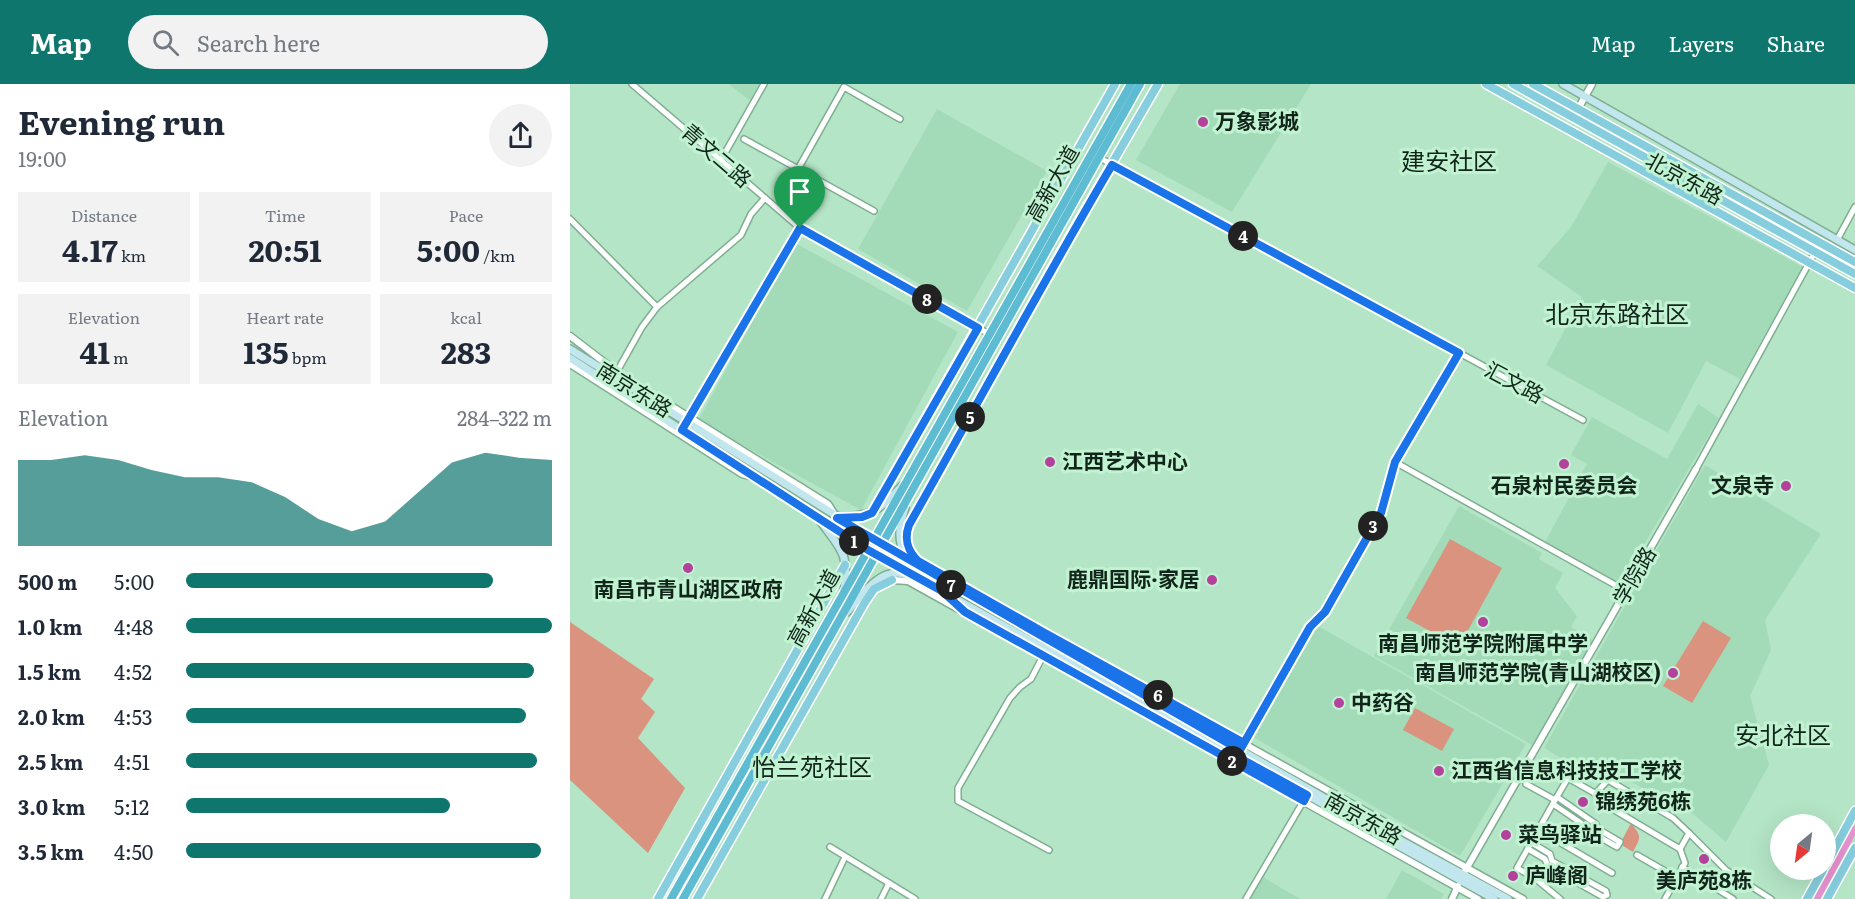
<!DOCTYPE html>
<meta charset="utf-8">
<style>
:root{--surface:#fff;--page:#f2f2f3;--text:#1f2937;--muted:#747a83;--accent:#0f766e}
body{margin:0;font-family:Literata,"Noto Sans SC",serif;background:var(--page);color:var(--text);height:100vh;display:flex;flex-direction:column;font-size:22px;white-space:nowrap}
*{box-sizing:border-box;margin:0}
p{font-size:20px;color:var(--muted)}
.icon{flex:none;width:33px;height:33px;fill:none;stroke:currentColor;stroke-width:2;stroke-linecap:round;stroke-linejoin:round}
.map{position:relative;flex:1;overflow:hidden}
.details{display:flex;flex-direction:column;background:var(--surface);width:570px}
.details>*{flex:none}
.needle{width:39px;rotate:209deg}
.tools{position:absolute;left:1200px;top:730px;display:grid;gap:12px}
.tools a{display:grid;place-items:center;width:66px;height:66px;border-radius:50%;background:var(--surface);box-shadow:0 6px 24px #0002;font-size:30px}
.pin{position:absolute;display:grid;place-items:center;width:51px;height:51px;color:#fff;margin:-62px -26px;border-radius:50% 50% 50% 0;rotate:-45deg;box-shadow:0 0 6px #0007}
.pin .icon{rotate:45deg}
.km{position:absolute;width:30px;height:30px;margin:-15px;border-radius:50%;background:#222;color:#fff;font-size:16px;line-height:30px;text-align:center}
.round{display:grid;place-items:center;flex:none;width:63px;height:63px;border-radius:32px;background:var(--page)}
.summary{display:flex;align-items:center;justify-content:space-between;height:102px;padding:0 18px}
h1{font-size:33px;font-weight:700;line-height:45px}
.figures{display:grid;grid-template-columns:repeat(3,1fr);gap:9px;height:102px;padding:6px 18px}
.figures div{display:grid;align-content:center;border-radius:0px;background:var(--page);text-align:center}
.figures b{font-size:30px;font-weight:700}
.figures small{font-size:16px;font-weight:400}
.figures p{font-size:16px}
.chart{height:168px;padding:12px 18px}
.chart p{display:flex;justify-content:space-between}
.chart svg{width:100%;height:108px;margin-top:6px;fill:var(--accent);opacity:.7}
ul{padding:0 18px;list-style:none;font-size:20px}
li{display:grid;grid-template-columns:96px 72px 1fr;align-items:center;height:45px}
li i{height:15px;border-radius:8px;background:var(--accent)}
header{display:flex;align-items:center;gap:36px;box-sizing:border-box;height:84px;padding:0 30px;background:var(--accent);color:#fff}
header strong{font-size:28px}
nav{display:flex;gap:33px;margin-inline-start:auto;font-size:21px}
.search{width:420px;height:54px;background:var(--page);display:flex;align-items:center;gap:15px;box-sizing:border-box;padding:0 21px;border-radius:33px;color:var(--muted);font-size:22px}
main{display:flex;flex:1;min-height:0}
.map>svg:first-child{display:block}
.built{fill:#a3dbb9}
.green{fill:#da937e}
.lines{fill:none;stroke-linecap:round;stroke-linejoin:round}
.canal{stroke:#e891d1;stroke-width:6}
.minor-casing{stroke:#7fae91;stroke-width:8}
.tertiary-casing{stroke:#7fae91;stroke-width:9}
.secondary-casing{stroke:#7fae91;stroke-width:10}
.primary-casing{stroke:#fff;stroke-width:11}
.trunk-casing{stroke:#fff;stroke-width:11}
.minor{stroke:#fff;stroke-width:5}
.tertiary{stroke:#fff;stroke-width:6}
.secondary{stroke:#c2e6ee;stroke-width:7}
.primary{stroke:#86cddd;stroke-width:8}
.trunk{stroke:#5ebcd2;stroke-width:8}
.route-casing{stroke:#fff;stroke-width:12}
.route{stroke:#1a73e8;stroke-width:8}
.poi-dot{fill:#b4419b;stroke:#c1f3d3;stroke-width:2}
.labels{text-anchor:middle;stroke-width:6;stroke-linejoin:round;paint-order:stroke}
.poi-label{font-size:21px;font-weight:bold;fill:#12251a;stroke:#c1f3d3;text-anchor:start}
.street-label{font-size:21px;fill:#12251a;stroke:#c1f3d3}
.quarter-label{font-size:24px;fill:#12251a;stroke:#c1f3d3}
</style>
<header>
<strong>Map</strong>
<div class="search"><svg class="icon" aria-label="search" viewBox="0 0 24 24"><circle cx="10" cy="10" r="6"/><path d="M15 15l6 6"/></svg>Search here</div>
<nav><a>Map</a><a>Layers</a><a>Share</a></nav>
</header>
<main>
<section class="details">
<div class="summary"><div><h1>Evening run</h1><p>19:00</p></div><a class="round"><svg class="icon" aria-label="share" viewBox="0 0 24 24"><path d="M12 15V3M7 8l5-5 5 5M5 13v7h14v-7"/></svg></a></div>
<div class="figures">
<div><p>Distance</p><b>4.17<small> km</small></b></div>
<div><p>Time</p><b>20:51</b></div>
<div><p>Pace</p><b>5:00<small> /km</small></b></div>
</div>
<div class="figures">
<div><p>Elevation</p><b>41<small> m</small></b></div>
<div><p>Heart rate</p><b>135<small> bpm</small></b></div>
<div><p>kcal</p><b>283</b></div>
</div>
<div class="chart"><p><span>Elevation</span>284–322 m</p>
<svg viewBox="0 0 160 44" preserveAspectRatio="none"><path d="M0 44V9L10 9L20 7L30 9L40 13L50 16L60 16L70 18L80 24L90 33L100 38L110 34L120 22L130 10L140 6L150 8L160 9V44z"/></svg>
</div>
<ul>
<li><b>500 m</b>5:00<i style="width:84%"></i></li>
<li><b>1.0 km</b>4:48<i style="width:100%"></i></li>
<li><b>1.5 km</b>4:52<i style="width:95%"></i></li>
<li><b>2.0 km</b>4:53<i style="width:93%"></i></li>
<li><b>2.5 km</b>4:51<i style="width:96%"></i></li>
<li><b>3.0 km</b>5:12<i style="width:72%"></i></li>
<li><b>3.5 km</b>4:50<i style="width:97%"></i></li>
</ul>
</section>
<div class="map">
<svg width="1285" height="815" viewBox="0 0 1285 815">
<rect width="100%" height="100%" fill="#b4e5c6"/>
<g class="built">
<path d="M159 0H189L180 17Z"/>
<path d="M610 0H741L662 128 566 76Z"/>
<path d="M367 25 477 87 397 227 288 165Z"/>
<path d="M1038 78 1233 183 1170 295 1136 277 1098 349 976 281 1012 213 967 182 1001 143Z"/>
<path d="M225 159 388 248 291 426 128 337Z"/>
<path d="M1128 320 1149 334 1050 501 974 460 1017 380 1001 371 1022 333 1097 375Z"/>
<path d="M1135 381 1251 450 1195 536 1201 566 1180 612 1199 681 1156 758 1123 730 1035 684 1023 693 974 664Z"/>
<path d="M889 422 972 469 969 475 993 489 985 504 1007 532 1001 543 1024 557 964 662 804 572Z"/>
<path d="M748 542 956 660 890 772 683 653Z"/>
<path d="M832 786 874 810 871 815H816Z"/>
<path d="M691 792 730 815H678Z"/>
</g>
<g class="green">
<path d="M880 455 932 484 889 563 836 534Z"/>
<path d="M1133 537 1161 554 1122 619 1093 602Z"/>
<path d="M0 538 84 595 71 615 85 628 68 654 115 704 78 769 0 696Z"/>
<path d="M845 624 884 645 872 667 833 646Z"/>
<path d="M1061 739C1072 753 1071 753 1063 768L1050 760Z"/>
</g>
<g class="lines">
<path class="canal" d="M1247 815 1285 745"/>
<g class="minor-casing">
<g id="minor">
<path d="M62 0 230 144 419 250"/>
<path d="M174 55 304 127"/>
<path d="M528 73 1013 336"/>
<path d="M151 76 194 0"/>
<path d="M228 85 274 3 330 35"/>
<path d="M0 135 87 223 72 243 40 300"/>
<path d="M1267 156 1285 123"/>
<path d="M87 223 171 151 181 130 195 114"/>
<path d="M117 337 230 144"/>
<path d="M825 378 1056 507"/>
<path d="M1126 385 1245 168"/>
<path d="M473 572 461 595 450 603 440 614 388 704V717L479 766"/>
<path d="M672 662 740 543 755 528 811 429 825 378 889 269"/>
<path d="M956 700 985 716 947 784 966 795 990 815"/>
<path d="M1025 710 1038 696 1103 734 1119 749 1110 765"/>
<path d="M985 716 998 694 1028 711 1036 721 1110 765 1115 779 1095 815"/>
<path d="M983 720 1011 739 1012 743 1047 763 1050 758 1028 745 1026 740 987 713"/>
<path d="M971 743 991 755V759L1042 789"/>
<path d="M1119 749 1156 786 1201 815"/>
<path d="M260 763 345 815"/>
<path d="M958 765 975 775 978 782 1033 813 1037 811 1036 807 982 777 980 770 962 759"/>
<path d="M1067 771 1107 794"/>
<path d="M1112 783 1163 815"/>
<path d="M255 815 275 773"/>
<path d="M311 815 319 799"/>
<path d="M676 815 737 711"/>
</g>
</g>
<g class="tertiary-casing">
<g id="tertiary">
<path d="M1008 25 1022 0"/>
<path d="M0 252 47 288 258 420 265 431"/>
<path d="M0 280 172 390 183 393"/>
<path d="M339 441C334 455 337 466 348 477L473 548 953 815"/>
<path d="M322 496 338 497 908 815"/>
<path d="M895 787 1126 385"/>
<path d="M882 815 888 802"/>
</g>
</g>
<g class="secondary-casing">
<g id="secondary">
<path d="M993 0 1285 166"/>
<path d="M0 265 337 476 781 729 938 815"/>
<path d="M0 274 298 466 924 815"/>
<path d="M335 424C329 442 327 456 336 473"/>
<path d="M267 433C304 432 306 428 332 402"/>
<path d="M251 438C270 464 280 470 274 506"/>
<path d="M277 528C292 511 311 481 337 491"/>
</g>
</g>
<g class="primary-casing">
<g id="primary">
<path d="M916 0 1285 204"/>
<path d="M943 0 1285 190"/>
<path d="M963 0 1285 178"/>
<path d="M302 429 545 0"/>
<path d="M339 441 493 164 588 0"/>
<path d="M1256 781 1285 727"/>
<path d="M88 815 275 481"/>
<path d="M127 815 295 518 304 505 322 496"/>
<path d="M1237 815 1253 786"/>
<path d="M1257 815 1285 764"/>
</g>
</g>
<g class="trunk-casing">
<g id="trunk">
<path d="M101 815 561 0"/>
<path d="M113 815 570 0"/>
</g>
</g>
<use href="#minor" class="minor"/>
<use href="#tertiary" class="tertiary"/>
<use href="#secondary" class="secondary"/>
<use href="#primary" class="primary"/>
<use href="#trunk" class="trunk"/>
</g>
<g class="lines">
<g class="route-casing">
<path id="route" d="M230 144 112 346 298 466 372 507 395 528 734 717 737 711 666 672 674 659 740 543 755 528 811 429 825 378 889 269 542 81C472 200 407 321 339 441 334 455 337 466 348 477L473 548 674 659 670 666 267 434 292 433 302 429 408 244 230 144"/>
</g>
<use href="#route" class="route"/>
</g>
<g class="poi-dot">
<circle cx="633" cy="38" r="6"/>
<circle cx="480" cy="378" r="6"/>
<circle cx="994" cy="380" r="6"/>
<circle cx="1216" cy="402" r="6"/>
<circle cx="118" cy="484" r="6"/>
<circle cx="642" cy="496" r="6"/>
<circle cx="913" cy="538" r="6"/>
<circle cx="1103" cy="589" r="6"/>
<circle cx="769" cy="619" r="6"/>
<circle cx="869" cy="687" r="6"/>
<circle cx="1013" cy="718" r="6"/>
<circle cx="936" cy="751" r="6"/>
<circle cx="1134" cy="775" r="6"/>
<circle cx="943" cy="792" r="6"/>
</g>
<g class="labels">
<g class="poi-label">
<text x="645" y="45">万象影城</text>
<text x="492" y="385">江西艺术中心</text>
<text x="994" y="409" text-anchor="middle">石泉村民委员会</text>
<text x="1204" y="409" text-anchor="end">文泉寺</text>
<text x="630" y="503" text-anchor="end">鹿鼎国际·家居</text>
<text x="118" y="513" text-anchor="middle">南昌市青山湖区政府</text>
<text x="913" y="567" text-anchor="middle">南昌师范学院附属中学</text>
<text x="1091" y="596" text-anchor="end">南昌师范学院(青山湖校区)</text>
<text x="781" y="626">中药谷</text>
<text x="881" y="694">江西省信息科技技工学校</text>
<text x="1025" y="725">锦绣苑6栋</text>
<text x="948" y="758">菜鸟驿站</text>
<text x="955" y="799">庐峰阁</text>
<text x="1134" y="804" text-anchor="middle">美庐苑8栋</text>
</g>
<g class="street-label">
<text transform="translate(146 72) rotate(41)" y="7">青文二路</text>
<text transform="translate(1114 95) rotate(29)" y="7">北京东路</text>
<text transform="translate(483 100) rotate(-60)" y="7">高新大道</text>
<text transform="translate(944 299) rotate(28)" y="7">汇文路</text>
<text transform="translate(64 306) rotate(32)" y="7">南京东路</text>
<text transform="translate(1065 492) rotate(-60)" y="7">学院路</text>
<text transform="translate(244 524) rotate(-61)" y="7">高新大道</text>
<text transform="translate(793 735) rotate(29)" y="7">南京东路</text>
</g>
<g class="quarter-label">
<text x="879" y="86">建安社区</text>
<text x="1047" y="239">北京东路社区</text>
<text x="1213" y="660">安北社区</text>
<text x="242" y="692">怡兰苑社区</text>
</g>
</g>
</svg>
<div class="tools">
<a><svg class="needle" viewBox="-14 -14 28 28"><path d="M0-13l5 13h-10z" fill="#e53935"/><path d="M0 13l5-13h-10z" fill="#747a83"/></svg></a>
</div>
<div class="pin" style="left:230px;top:144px;background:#1e9e55"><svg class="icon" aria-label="arrive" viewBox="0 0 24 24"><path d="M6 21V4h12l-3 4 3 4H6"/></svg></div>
<b class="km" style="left:284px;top:457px">1</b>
<b class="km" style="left:662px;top:677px">2</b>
<b class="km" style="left:803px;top:442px">3</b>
<b class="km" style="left:673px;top:152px">4</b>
<b class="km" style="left:400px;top:333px">5</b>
<b class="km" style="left:588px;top:611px">6</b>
<b class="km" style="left:381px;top:501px">7</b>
<b class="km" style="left:357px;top:215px">8</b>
</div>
</main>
